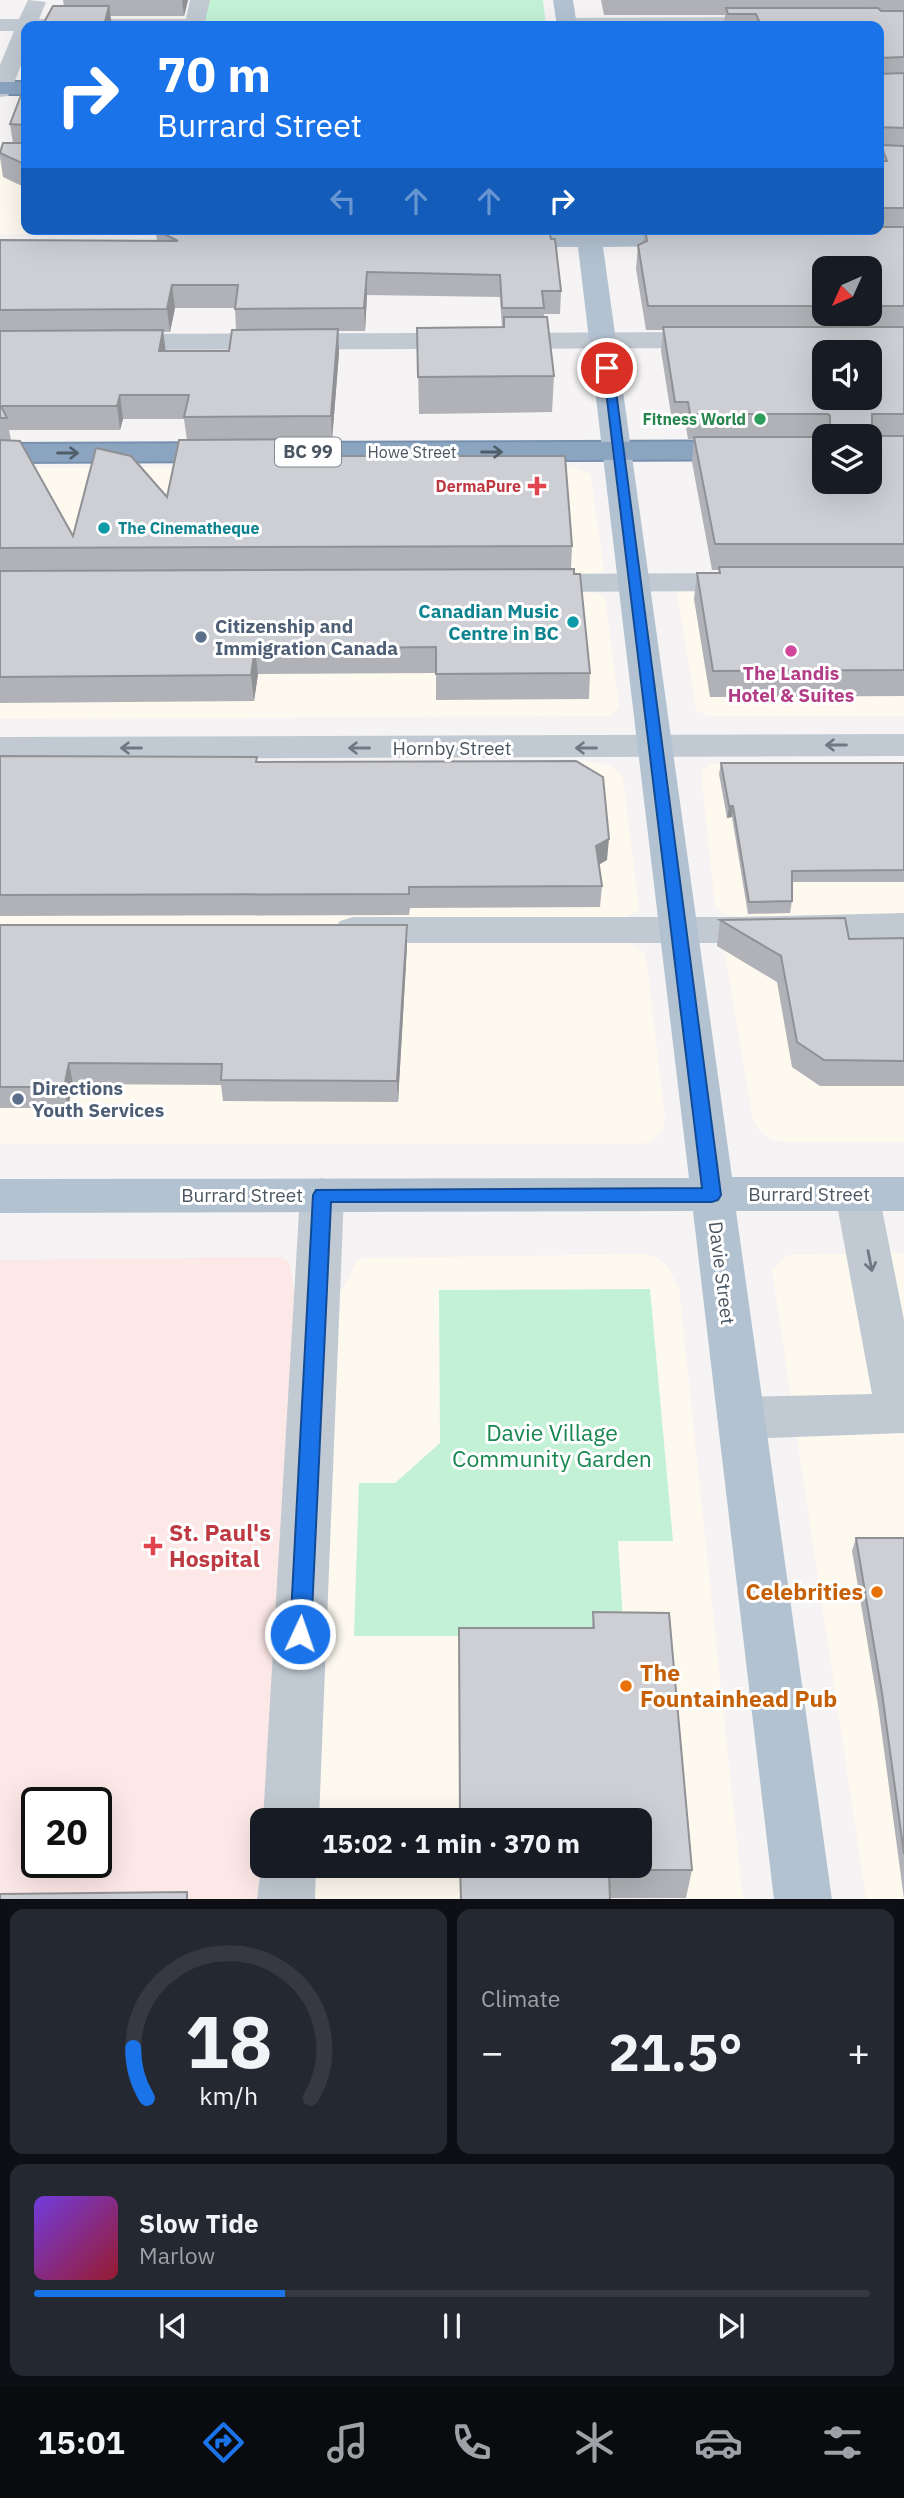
<!DOCTYPE html>
<html lang="en">
<head>
<meta charset="utf-8">
<style>
	:root { --surface:#171b24; --page:#242831; --text:#f1f3f6; --muted:#9ea1a6; --line:#363941; --accent:#1a73e8 }
	body { margin:0; font-family:"IBM Plex Sans",sans-serif; background:var(--page); color:var(--text); height:100vh; display:flex; flex-direction:column; font-size:26px; white-space:nowrap }
	* { box-sizing:border-box; margin:0 }
	p { font-size:23px; color:var(--muted) }
	.icon { flex:none; width:38px; height:38px; fill:none; stroke:currentColor; stroke-width:2; stroke-linecap:round; stroke-linejoin:round }
	.map { position:relative; height:1899px; overflow:hidden }
	.side { display:flex; flex-direction:column; gap:10px; padding:10px; background:#0d0f14; flex:1 }
	.side>* { flex:none }
	.top-card { position:absolute; left:21px; top:21px; width:863px; height:214px; border-radius:14px; box-shadow:0 7px 28px #0002; background:#1a73e8; color:#fff; overflow:hidden }
	.needle { width:46px; rotate:225deg }
	.controls { position:absolute; left:812px; top:256px; display:grid; gap:14px }
	.controls a { display:grid; place-items:center; width:70px; height:70px; border-radius:14px; background:var(--surface); box-shadow:0 7px 28px #0002; font-size:35px }
	.speed { position:absolute; left:21px; top:1787px; display:flex; gap:14px; font-size:35px; font-weight:700; text-align:center }
	.speed>* { display:grid; place-content:center; width:91px; height:91px; border-radius:50%; background:var(--surface); box-shadow:0 7px 28px #0002; line-height:1 }
	.speed .limit { border:4px solid #111; border-radius:10px; background:#fff; color:#111 }
	.pin { position:absolute; display:grid; place-items:center; width:60px; height:60px; color:#fff; margin:-30px; border:4px solid #fff; border-radius:50%; box-shadow:0 2px 7px #0007 }
	.me { position:absolute; width:77px; margin:-38px; rotate:3deg; stroke-linejoin:round; filter:drop-shadow(0 0 5px #0008) }
	.turn { display:flex; align-items:center; gap:24px; height:147px; padding:0 21px; font-size:32px }
	.turn .icon { width:91px; height:91px; stroke-width:2.5 }
	.turn b { display:block; font-size:49px; line-height:60px }
	.lanes { display:flex; align-items:center; height:66px; padding:0 21px; background:#0003; justify-content:center; gap:35px; direction:ltr }
	.lanes .off { opacity:.35 }
	.big { font-size:52px; font-weight:800; line-height:1.1 }
	.side .card { flex:1; display:flex; flex-direction:column; justify-content:center; gap:10px; min-width:0; padding:0 24px; border-radius:14px; background:var(--page) }
	.side .dial { align-items:center; gap:0 }
	.dial svg { height:182px; overflow:visible; fill:none; stroke:var(--line); stroke-width:7; stroke-linecap:round; text-anchor:middle }
	.dial text { fill:var(--text); stroke:none }
	.song { display:flex; align-items:center; gap:21px }
	.cover { width:84px; height:84px; border-radius:10px; background:linear-gradient(135deg,hsl(260 70% 55%),hsl(350 70% 35%)) }
	.played { height:7px; border-radius:4px; background:linear-gradient(90deg,var(--accent) 30%,var(--line) 30%) }
	.keys { display:flex; justify-content:space-around; direction:ltr }
	.heat { display:flex; justify-content:space-between; align-items:center; font-size:38px; direction:ltr }
	.side .tiles { flex:1; display:grid; gap:10px; grid-template-columns:1fr 1fr }
	.card:last-child { grid-column:span 2 }
	.trip { position:absolute; left:250px; top:1808px; width:402px; height:70px; border-radius:14px; background:var(--surface); box-shadow:0 7px 28px #0002; font-weight:800; line-height:70px; text-align:center }
	.tab-bar { display:flex; height:112px; justify-content:space-around; align-items:center; background:#090b0e; color:var(--muted) }
	.tab-bar .icon { width:49px; height:49px }
	.tab-bar .on { color:var(--accent) }
	.tab-bar b { font-size:32px; color:var(--text) }
	.map>svg:first-child { display:block }
	.commercial { fill:#fdf9ef }
	.medical { fill:#fce8e6; fill-rule:evenodd }
	.green { fill:#c3f1d5 }
	.lines { fill:none; stroke-linecap:round; stroke-linejoin:round }
	.highway-casing { stroke:#7690ad; stroke-width:4 }
	.minor { fill:#c1cad2; fill-rule:evenodd }
	.major { fill:#b3c2d1; fill-rule:evenodd }
	.highway { fill:#8ba5c1; fill-rule:evenodd }
	.wall { fill:#b0b2b7; fill-rule:evenodd }
	.shaded-wall { fill:#909195 }
	.building { fill:#cdcfd5; stroke:#909195; stroke-width:2; fill-rule:evenodd }
	.oneway { stroke:#505e6b }
	.oneway2 { stroke:#6e7983 }
	.route { fill:#1a73e8; stroke:#114b97; stroke-width:2 }
	.leisure-dot { fill:#2e9e5b; stroke:#fff; stroke-width:2.5 }
	.health-dot { fill:#e0444e; stroke:#fff; stroke-width:2.5 }
	.culture-dot { fill:#0f9aa8; stroke:#fff; stroke-width:2.5 }
	.service-dot { fill:#5c6f8a; stroke:#fff; stroke-width:2.5 }
	.hotel-dot { fill:#d1479c; stroke:#fff; stroke-width:2.5 }
	.food-dot { fill:#e8710a; stroke:#fff; stroke-width:2.5 }
	.labels { text-anchor:middle; stroke-width:6; stroke-linejoin:round; paint-order:stroke }
	.far-leisure-label { font-size:16px; font-weight:bold; fill:#27864d; stroke:#fff; text-anchor:end }
	.far-street-label { font-size:16px; fill:#4a5661; stroke:#fff }
	.far-health-label { font-size:16px; font-weight:bold; fill:#be3a42; stroke:#fff; text-anchor:end }
	.far-culture-label { font-size:16px; font-weight:bold; fill:#0d838f; stroke:#fff; text-anchor:start }
	.shield { fill:#fff; stroke:#808990; stroke-width:2 }
	.shield-label { font-size:18px; font-weight:bold; fill:#4a5661 }
	.culture-label { font-size:19px; font-weight:bold; fill:#0d838f; stroke:#fff; text-anchor:end }
	.service-label { font-size:19px; font-weight:bold; fill:#4e5e75; stroke:#fff; text-anchor:start }
	.hotel-label { font-size:19px; font-weight:bold; fill:#b23c85; stroke:#fff }
	.street-label { font-size:19px; fill:#4a5661; stroke:#fff }
	.near-park-label { font-size:23px; fill:#17864f; stroke:#fff }
	.near-health-label { font-size:23px; font-weight:bold; fill:#be3a42; stroke:#fff; text-anchor:start }
	.near-food-label { font-size:23px; font-weight:bold; fill:#c56008; stroke:#fff; text-anchor:end }
</style>
</head>
<body>
<div class="map">
<svg width="904" height="1900" viewBox="0 0 904 1900">
	<rect width="100%" height="100%" fill="#f5f3f3"/>
	<g class="commercial">
		<polygon points="26,158 26,229 550,229 525,232 0,234 0,161"/>
		<polygon points="573,467 589,473 591,478 604,569 602,572 586,576 587,591 605,597 619,706 612,716 0,719 0,468"/>
		<polygon points="904,581 904,716 715,716 705,715 696,710 675,582"/>
		<polygon points="904,761 904,1142 785,1142 772,1140 758,1129 753,1119 724,950 740,917 724,914 715,907 701,771 712,764 723,762"/>
		<polygon points="591,762 611,766 623,777 639,908 637,912 626,917 623,941 639,948 646,955 665,1118 664,1128 658,1137 649,1143 634,1144 0,1144 0,764"/>
		<polygon points="904,1253 904,1899 866,1899 772,1270 787,1255"/>
		<polygon points="644,1254 655,1257 666,1265 679,1287 743,1899 287,1900 288,1866 640,1866 640,1820 291,1820 318,1289 343,1289 357,1261 364,1258"/>
	</g>
	<path class="medical" d="M282,1257L289,1262L294,1288L318,1289L291,1820H262V1866H288L286,1899H0V1260ZM37,1802H96V1862H37Z"/>
	<g class="green">
		<polygon points="200,0 543,0 546,26 114,26 195,25"/>
		<polygon points="650,1289 673,1541 618,1541 624,1636 354,1636 359,1483 395,1483 440,1443 439,1290"/>
	</g>
	<g class="lines">
		<g class="highway-casing">
			<g id="highway">
				<rect x="0" y="82" width="26" height="12"/>
				<polygon points="824,441 824,459 0,462 0,444"/>
			</g>
		</g>
		<g class="minor">
			<polygon points="28,0 46,2 39,19 186,19 190,0 210,0 204,26 26,26 26,52 11,91 8,96 0,97 0,65 14,31 0,31 0,19 19,19"/>
			<polygon points="776,17 783,19 786,23 784,26 559,26 557,24 560,20 567,18"/>
			<polygon points="715,332 724,334 728,340 724,346 715,348 111,350 102,348 98,342 102,336 111,334"/>
			<polygon points="748,573 759,575 764,582 759,589 748,591 528,592 517,590 512,583 517,576 528,574"/>
			<polygon points="904,734 904,756 0,759 0,737"/>
			<polygon points="904,913 904,939 736,943 353,943 340,939 334,930 340,921 353,917 736,917"/>
			<polygon points="857,1177 872,1182 879,1194 904,1320 904,1433 741,1439 724,1433 717,1418 724,1403 741,1397 872,1394 835,1194 842,1182"/>
			<polygon points="322,1178 337,1183 344,1195 319,1820 263,1820 300,1195 307,1183"/>
			<polygon points="262,1859 262,1866 316,1866 315,1900 257,1900"/>
		</g>
		<g class="major">
			<polygon points="553,0 573,0 577,26 557,26"/>
			<polygon points="576,229 600,229 601,232 695,232 704,234 707,239 704,244 695,246 603,247 732,1177 904,1177 904,1211 736,1211 832,1900 774,1900 693,1211 0,1213 0,1179 689,1178 578,247 500,247 491,245 488,240 491,235 500,233 576,232"/>
		</g>
		<use href="#highway" class="highway"/>
	</g>
	<g class="wall">
		<polygon points="63,0 188,0 184,16 110,16 64,6"/>
		<path d="M601,0H904V696L710,697L694,599L697,573H718L719,570H712L692,462L694,439H688L686,427H673L661,351L663,330H646L636,269L638,245L643,243L644,230L638,229H878V160L880,149H878V26H724L725,15H604ZM824,268H870V313H824ZM824,436H870L824,481Z"/>
		<polygon points="26,82 26,188 3,177 0,157 0,150 13,143 10,124"/>
		<path d="M111,229H549L561,291L560,314H544L554,376L552,412L419,414L417,328L502,327L500,297L367,295L365,331H338L339,353L332,440H329L330,456L572,546L571,569L590,673L589,699L436,700V673L258,674L254,701L0,703V240L157,241L156,233H119ZM175,308H235L236,330L229,351H165L163,332H170ZM123,419H184L187,440L167,497L73,536L11,440L9,430H120Z"/>
		<polygon points="0,756 258,762 607,860 599,864 602,886 600,907 410,908 409,915 0,916"/>
		<polygon points="721,763 904,763 904,882 792,882 792,901 790,913 748,914 732,817 727,818 719,774"/>
		<polygon points="720,920 849,939 904,938 904,1086 820,1086 792,1067 777,982 717,946"/>
		<polygon points="0,925 407,925 407,946 398,1102 223,1101 221,1085 73,1084 68,1108 0,1108"/>
		<polygon points="856,1538 904,1538 904,1899 878,1705 852,1551"/>
		<polygon points="593,1612 692,1870 686,1898 610,1898 592,1628"/>
	</g>
	<g class="shaded-wall">
		<polygon points="182,0 188,0 184,16"/>
		<polygon points="109,6 112,26 104,26"/>
		<polygon points="367,272 367,295 365,331 364,308"/>
		<polygon points="172,285 175,308 170,332 167,309"/>
		<polygon points="338,329 339,353 332,440 331,416"/>
		<polygon points="163,330 166,353 159,351"/>
		<polygon points="120,395 123,419 120,430 117,406"/>
		<polygon points="255,649 258,674 254,701 251,675"/>
		<polygon points="729,806 733,806 732,817 727,818"/>
		<polygon points="609,839 607,860 595,867 596,846"/>
		<polygon points="407,925 407,946 398,1102 397,1081"/>
		<polygon points="69,1063 73,1084 68,1108 64,1087"/>
	</g>
	<g class="building">
		<polygon points="53,6 109,6 104,26 42,26"/>
		<polygon points="726,8 878,8 881,11 904,11 904,57 879,58 879,74 904,73 904,128 879,127 879,141 878,26 761,26 756,14 728,14"/>
		<polygon points="26,82 26,165 0,153 3,143 22,143 25,141 24,125 10,124"/>
		<polygon points="881,145 904,146 904,208 878,208 878,161 887,161"/>
		<polygon points="878,227 904,227 904,306 870,306 870,268 824,268 824,306 648,306 638,245 647,241 645,229 878,229"/>
		<polygon points="261,229 549,229 551,239 555,239 561,291 542,291 544,308 502,308 500,275 367,272 364,308 235,309 238,285 172,285 167,309 0,310 0,240 178,241 156,230"/>
		<polygon points="504,317 547,317 554,376 418,377 417,328 504,327"/>
		<path d="M663,327H904V414H872V436H904V544H715L694,437H824V481H870V436H829L830,434V416L828,414H690L688,402H675ZM824,352H870V397H824Z"/>
		<polygon points="338,329 331,416 184,417 189,395 120,395 117,406 1,406 7,418 0,418 0,331 163,330 159,351 229,351 232,330"/>
		<polygon points="329,439 328,456 565,456 572,546 0,548 0,440 20,441 73,536 96,448 131,456 167,497 179,440"/>
		<polygon points="719,567 904,567 904,670 713,671 697,573 720,573"/>
		<polygon points="574,569 574,574 580,574 590,673 436,674 436,647 255,649 251,675 0,677 0,571"/>
		<polygon points="0,756 257,757 256,762 576,761 603,777 609,839 596,846 602,886 409,887 409,894 0,895"/>
		<polygon points="721,763 904,763 904,870 792,871 792,901 749,902 733,806 729,806"/>
		<polygon points="845,918 849,939 904,938 904,1061 824,1060 797,1042 781,956 720,920"/>
		<polygon points="0,925 407,925 397,1081 221,1080 222,1064 69,1063 64,1087 0,1087"/>
		<polygon points="856,1538 904,1538 904,1854 882,1693"/>
		<polygon points="593,1612 669,1613 692,1870 609,1870 610,1900 461,1900 460,1866 640,1866 640,1820 460,1820 459,1628 594,1628"/>
		<polygon points="187,1892 187,1900 0,1900 0,1894"/>
	</g>
	<defs><path id="oneway-shaft" d="M-6 0H5M1.5-3L5.5 0L1.5 3" fill="none" stroke-width="1.6" stroke-linecap="round" stroke-linejoin="round" transform="scale(1.75)"/></defs>
	<g class="oneway">
		<use href="#oneway-shaft" transform="translate(492 452)"/>
		<use href="#oneway-shaft" transform="translate(68 453)"/>
	</g>
	<g class="oneway2">
		<use href="#oneway-shaft" transform="translate(836 745) rotate(-180)"/>
		<use href="#oneway-shaft" transform="translate(131 748) rotate(180)"/>
		<use href="#oneway-shaft" transform="translate(359 748) rotate(180)"/>
		<use href="#oneway-shaft" transform="translate(586 748) rotate(180)"/>
		<use href="#oneway-shaft" transform="translate(870 1261) rotate(79)"/>
	</g>
	<polygon class="route" points="603,366 613,368 721,1195 718,1200 712,1202 331,1202 311,1634 308,1641 300,1644 293,1641 290,1634 313,1195 316,1190 702,1188"/>
	<circle class="leisure-dot" cx="760" cy="419" r="7"/>
	<g class="health-dot">
		<path d="M533.5 475.5h7v7h7v7h-7v7h-7v-7h-7v-7h7z"/>
		<path d="M149.5 1535.5h7v7h7v7h-7v7h-7v-7h-7v-7h7z"/>
	</g>
	<g class="culture-dot">
		<circle cx="104" cy="528" r="7"/>
		<circle cx="573" cy="622" r="7"/>
	</g>
	<g class="service-dot">
		<circle cx="201" cy="637" r="7"/>
		<circle cx="18" cy="1099" r="7"/>
	</g>
	<circle class="hotel-dot" cx="791" cy="651" r="7"/>
	<g class="food-dot">
		<circle cx="877" cy="1592" r="7"/>
		<circle cx="626" cy="1686" r="7"/>
	</g>
	<g class="labels">
		<g class="far-leisure-label">
			<text x="746" y="425">Fitness World</text>
		</g>
		<g class="far-street-label">
			<text x="412" y="458">Howe Street</text>
		</g>
		<g class="far-health-label">
			<text x="521" y="492">DermaPure</text>
		</g>
		<g class="far-culture-label">
			<text x="118" y="534">The Cinematheque</text>
		</g>
		<rect class="shield" x="275" y="437.5" width="66" height="29" rx="5"/>
		<g class="shield-label">
			<text x="308" y="458">BC 99</text>
		</g>
		<g class="culture-label">
			<text x="559" y="618">Canadian Music<tspan x="559" dy="22">Centre in BC</tspan></text>
		</g>
		<g class="service-label">
			<text x="215" y="633">Citizenship and<tspan x="215" dy="22">Immigration Canada</tspan></text>
			<text x="32" y="1095">Directions<tspan x="32" dy="22">Youth Services</tspan></text>
		</g>
		<g class="hotel-label">
			<text x="791" y="680">The Landis<tspan x="791" dy="22">Hotel &amp; Suites</tspan></text>
		</g>
		<g class="street-label">
			<text x="452" y="755">Hornby Street</text>
			<text x="809" y="1201">Burrard Street</text>
			<text x="242" y="1202">Burrard Street</text>
			<text transform="translate(722 1273) rotate(83)" y="7">Davie Street</text>
		</g>
		<g class="near-park-label">
			<text x="552" y="1441">Davie Village<tspan x="552" dy="26">Community Garden</tspan></text>
		</g>
		<g class="near-health-label">
			<text x="169" y="1541">St. Paul's<tspan x="169" dy="26">Hospital</tspan></text>
		</g>
		<g class="near-food-label">
			<text x="863" y="1600">Celebrities</text>
			<text x="640" y="1681" text-anchor="start">The<tspan x="640" dy="26">Fountainhead Pub</tspan></text>
		</g>
	</g>
</svg>
<div class="controls">
<a><svg class="needle" viewBox="-14 -14 28 28"><path d="M0-13l5 13h-10z" fill="#e53935"/><path d="M0 13l5-13h-10z" fill="#9ea1a6"/></svg></a>
<a><svg class="icon" aria-label="sound" viewBox="0 0 24 24"><path d="M4 9h4l5-4v14l-5-4H4zM17 9q2 3 0 6"/></svg></a>
<a><svg class="icon" aria-label="layers" viewBox="0 0 24 24"><path d="M12 4l9 5-9 5-9-5zM3 14l9 5 9-5"/></svg></a>
</div>
<div class="speed"><div class="limit">20</div></div>
<div class="pin" style="left:607px;top:368px;background:#d93025"><svg class="icon" aria-label="arrive" viewBox="0 0 24 24"><path d="M6 21V4h12l-3 4 3 4H6"/></svg></div>
<svg class="me" style="left:300px;top:1634px" viewBox="-20 -20 40 40"><circle r="17" fill="#1a73e8" stroke="#fff" stroke-width="3"/><path d="M0-11L8 9 0 5-8 9z" fill="#fff"/></svg>
<div class="trip">15:02 · 1 min · 370 m</div>
<div class="top-card">
<div class="turn"><svg class="icon" aria-label="right" viewBox="0 0 24 24"><path d="M7 20v-9h11M14 6l5 5-5 5"/></svg><div><b>70 m</b>Burrard Street</div></div>
<div class="lanes"><svg class="icon off" aria-label="left" viewBox="0 0 24 24"><path d="M17 20v-9H6M10 6l-5 5 5 5"/></svg><svg class="icon off" aria-label="ahead" viewBox="0 0 24 24"><path d="M12 20V5M6 11l6-6 6 6"/></svg><svg class="icon off" aria-label="ahead" viewBox="0 0 24 24"><path d="M12 20V5M6 11l6-6 6 6"/></svg><svg class="icon" aria-label="right" viewBox="0 0 24 24"><path d="M7 20v-9h11M14 6l5 5-5 5"/></svg></div>
</div>
</div>
<section class="side">
<div class="tiles">
<div class="card dial"><svg viewBox="0 0 100 80">
<path d="M14 69A42 42 0 1 1 86 69"/>
<path d="M14 69A42 42 0 0 1 8 47" stroke="#1a73e8"/>
<text x="50" y="56" font-size="32" font-weight="700">18</text>
<text x="50" y="72" font-size="11">km/h</text>
</svg></div>
<div class="card"><p>Climate</p>
<div class="heat"><a>−</a><b class="big">21.5°</b><a>+</a></div>
</div>
<div class="card">
<div class="song"><i class="cover"></i><div><b>Slow Tide</b><p>Marlow</p></div></div>
<div class="played"></div>
<div class="keys"><svg class="icon" aria-label="previous" viewBox="0 0 24 24"><path d="M18 5L8 12l10 7zM5 5v14"/></svg><svg class="icon" aria-label="pause" viewBox="0 0 24 24"><path d="M8 5v14M16 5v14"/></svg><svg class="icon" aria-label="next" viewBox="0 0 24 24"><path d="M6 5l10 7-10 7zM19 5v14"/></svg></div>
</div>
</div>
</section>
<nav class="tab-bar">
<b>15:01</b>
<svg class="icon on" aria-label="directions" viewBox="0 0 24 24"><path d="M12 3l9 9-9 9-9-9zM9 14v-3h6M13 9l2 2-2 2"/></svg>
<svg class="icon" aria-label="music" viewBox="0 0 24 24"><path d="M9 18V5l10-2v13"/><circle cx="6" cy="18" r="3"/><circle cx="16" cy="16" r="3"/></svg>
<svg class="icon" aria-label="phone" viewBox="0 0 24 24"><path d="M5 4h4l2 5-3 2q2 4 5 5l2-3 5 2v4C11 20 4 13 5 4z"/></svg>
<svg class="icon" aria-label="climate" viewBox="0 0 24 24"><path d="M12 3v18M4 7l16 10M4 17L20 7"/></svg>
<svg class="icon" aria-label="car" viewBox="0 0 24 24"><path d="M5 17H2v-5l4-1 3-4h7l3 4 3 1v5h-3M9 17h6M6 11h13"/><circle cx="7" cy="17" r="2"/><circle cx="17" cy="17" r="2"/></svg>
<svg class="icon" aria-label="filters" viewBox="0 0 24 24"><path d="M4 7h16M4 17h16"/><circle cx="9" cy="7" r="2"/><circle cx="15" cy="17" r="2"/></svg>
</nav>
</body>
</html>
